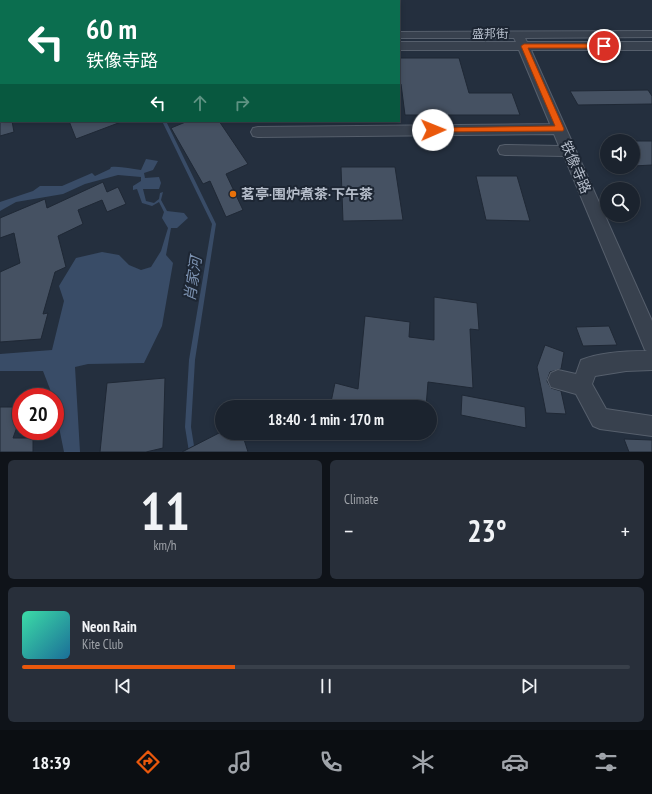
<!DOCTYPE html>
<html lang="en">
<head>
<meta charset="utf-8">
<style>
	:root { --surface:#1b232e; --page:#282f3a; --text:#f1f3f6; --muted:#a0a4aa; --line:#39404a; --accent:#ea580c }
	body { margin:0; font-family:"PT Sans Narrow","Noto Sans SC",sans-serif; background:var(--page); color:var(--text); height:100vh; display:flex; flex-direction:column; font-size:15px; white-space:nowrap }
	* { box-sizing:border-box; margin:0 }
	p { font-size:13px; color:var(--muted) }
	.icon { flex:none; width:22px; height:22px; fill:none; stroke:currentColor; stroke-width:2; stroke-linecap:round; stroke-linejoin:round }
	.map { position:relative; height:452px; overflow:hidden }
	.side { display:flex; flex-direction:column; gap:8px; padding:8px; background:#0f1319; flex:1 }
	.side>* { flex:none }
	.hud { position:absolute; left:0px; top:0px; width:400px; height:122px; box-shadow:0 2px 6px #0003,0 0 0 1px var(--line); background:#0b6e4f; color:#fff; overflow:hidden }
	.controls { position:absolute; left:600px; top:134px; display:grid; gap:8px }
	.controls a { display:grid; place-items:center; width:40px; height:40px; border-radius:50%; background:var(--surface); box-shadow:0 2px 6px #0003,0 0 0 1px var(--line); font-size:20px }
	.speed { position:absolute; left:12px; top:388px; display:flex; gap:8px; font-size:20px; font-weight:700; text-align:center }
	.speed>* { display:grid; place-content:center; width:52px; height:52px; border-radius:50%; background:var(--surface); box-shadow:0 2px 6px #0003,0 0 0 1px var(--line); line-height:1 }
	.speed .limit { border:6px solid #d22; background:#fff; color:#111 }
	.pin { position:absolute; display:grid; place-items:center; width:34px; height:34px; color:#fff; margin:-17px; border:2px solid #fff; border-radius:50%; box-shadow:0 1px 4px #0007 }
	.me { position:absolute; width:44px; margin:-22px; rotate:89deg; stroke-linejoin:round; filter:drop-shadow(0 0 3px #0008) }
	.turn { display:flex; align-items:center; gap:14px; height:84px; padding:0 20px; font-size:18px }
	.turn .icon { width:52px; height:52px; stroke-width:2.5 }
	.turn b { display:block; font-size:28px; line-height:34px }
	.lanes { display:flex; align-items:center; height:38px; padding:0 20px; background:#0003; justify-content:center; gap:20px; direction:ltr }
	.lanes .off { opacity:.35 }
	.big { font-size:30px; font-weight:600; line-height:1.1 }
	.side .card { flex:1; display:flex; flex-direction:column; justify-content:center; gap:6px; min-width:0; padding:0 14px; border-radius:6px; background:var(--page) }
	.side .dial { align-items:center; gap:0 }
	.dial b { font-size:52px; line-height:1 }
	.song { display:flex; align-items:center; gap:12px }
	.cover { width:48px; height:48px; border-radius:6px; background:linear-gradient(135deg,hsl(160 70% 55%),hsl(200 70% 35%)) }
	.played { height:4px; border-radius:2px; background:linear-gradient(90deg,var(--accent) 35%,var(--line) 35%) }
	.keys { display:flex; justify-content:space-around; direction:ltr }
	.heat { display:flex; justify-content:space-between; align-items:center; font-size:22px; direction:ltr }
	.side .tiles { flex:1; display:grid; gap:8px; grid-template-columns:1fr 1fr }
	.card:last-child { grid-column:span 2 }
	.trip { position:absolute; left:215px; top:400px; width:222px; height:40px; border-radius:20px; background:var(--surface); box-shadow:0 2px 6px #0003,0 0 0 1px var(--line); font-weight:600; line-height:40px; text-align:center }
	.tabs { display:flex; height:64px; justify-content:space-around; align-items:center; background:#0b0e12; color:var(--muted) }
	.tabs .icon { width:28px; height:28px }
	.tabs .on { color:var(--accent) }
	.tabs b { font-size:18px; color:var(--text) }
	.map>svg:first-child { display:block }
	.water { fill:#394c67 }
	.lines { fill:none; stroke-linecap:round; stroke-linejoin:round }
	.stream { fill:#394c67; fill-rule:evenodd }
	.building { fill:#455162; stroke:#1f2835 }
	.minor-casing { stroke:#565f6c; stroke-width:2 }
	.minor { fill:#38414e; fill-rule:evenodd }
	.route { fill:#ea580c; stroke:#983908 }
	.food-dot { fill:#e8710a; stroke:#1d2633; stroke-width:1.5 }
	.labels { text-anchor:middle; stroke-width:4; stroke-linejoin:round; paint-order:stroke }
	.far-street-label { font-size:12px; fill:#b4bcc9; stroke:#1d2633 }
	.street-label { font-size:14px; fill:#b4bcc9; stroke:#1d2633 }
	.poi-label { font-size:14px; font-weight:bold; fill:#b4bcc9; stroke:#1d2633; text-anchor:start }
	.water-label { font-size:15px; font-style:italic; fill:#7c92b1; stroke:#1d2633 }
</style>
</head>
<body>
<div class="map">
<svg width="652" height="452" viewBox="0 0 652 452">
	<rect width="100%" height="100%" fill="#242f3e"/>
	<path class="water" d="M146,159L158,161L153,170L144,173L145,178L159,177L161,183L159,189H143L146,201L154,203L159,199L160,193L163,192L161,200L167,211L184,213L188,218L177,228H171L166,255L173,263L162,326L144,363L88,364L75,367L80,452H64L55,407V397H53L43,371H0V354L52,350L64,301L59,286L76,258L102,252L119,255L129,265L141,270L151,267L161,251L168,228L162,218L164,212L159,202L152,206L142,203L137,189L133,190V186L141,181V177L118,175L85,184L63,194L16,202L0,211V202L33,191L40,186H62L92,173L95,176L110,169L111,167C122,166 130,169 141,170Z"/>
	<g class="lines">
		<g class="stream">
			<rect x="123" y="0" width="4" height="1"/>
			<polygon points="162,121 166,121 216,224 195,360 191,427 195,452 189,452 185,427 189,360 212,224"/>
		</g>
	</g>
	<g class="building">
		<polygon points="399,58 459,58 469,93 512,93 520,115 405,115 401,84 399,84"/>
		<polygon points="648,90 652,96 652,104 578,105 570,91"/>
		<polygon points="0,121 12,121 14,132 0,136"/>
		<polygon points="69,121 121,121 121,122 76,139"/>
		<polygon points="188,121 219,121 248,164 226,174 243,210 226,217 210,181 203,184 171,128"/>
		<polygon points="633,141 652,141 652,165 633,166"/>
		<polygon points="341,167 395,167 403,220 343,221"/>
		<polygon points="476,176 517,176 530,221 486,220"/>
		<polygon points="103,182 107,192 118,187 126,204 107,212 102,200 78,210 83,224 58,236 66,267 55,272 43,314 48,313 41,339 0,342 0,272 20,263 14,233 0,238 0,218 45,199 47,208"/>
		<polygon points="434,297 477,303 479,330 470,329 473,388 428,382 426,407 351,407 331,402 335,383 358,389 365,316 410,322 409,337 434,340"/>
		<polygon points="609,326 617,345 583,346 576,327"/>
		<polygon points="545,345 564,352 561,369 550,372 547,381 551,388 561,391 566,414 546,413 537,367"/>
		<polygon points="165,378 163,448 146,452 100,452 107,383"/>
		<polygon points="462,395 525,407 526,428 461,415"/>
		<polygon points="0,407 21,407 21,416 13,438 33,438 33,452 0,452"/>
		<polygon points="219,433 242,433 248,452 182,452"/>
		<polygon points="624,439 652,440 652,452 629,452"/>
	</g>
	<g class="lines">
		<g class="minor-casing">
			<g id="minor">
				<path d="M652,31V37L525,38L527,42H652V50H531L652,321V370L626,371L595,376L592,384L606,409L652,416V436L600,429L593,426L576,394L551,387L548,380L551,373L558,370L576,374L581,360C601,352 626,351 647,351L645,350L564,156L505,155L500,154L498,150L500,146L505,145L559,146L554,134L258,137L253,136L251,132L253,128L258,127L550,124L519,50H399V42H516L514,38H399V32Z"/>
				<rect x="0" y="33" width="1" height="6"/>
			</g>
		</g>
		<use href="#minor" class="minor"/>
	</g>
	<polygon class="route" points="524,44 604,44 607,46 604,48 528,48 564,129 563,131 431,132 430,130 433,128 555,126 521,46"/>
	<circle class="food-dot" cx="233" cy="194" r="4"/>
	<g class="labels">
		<g class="far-street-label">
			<text x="490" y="38">盛邦街</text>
		</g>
		<g class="street-label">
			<text transform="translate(576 167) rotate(67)" y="5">铁像寺路</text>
		</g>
		<g class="poi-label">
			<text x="241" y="199">茗亭·围炉煮茶·下午茶</text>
		</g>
		<g class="water-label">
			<text transform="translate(193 279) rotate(-81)" y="5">肖家河</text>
		</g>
	</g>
</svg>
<div class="controls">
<a><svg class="icon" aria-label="sound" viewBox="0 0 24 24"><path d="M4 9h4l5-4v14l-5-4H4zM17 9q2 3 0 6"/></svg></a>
<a><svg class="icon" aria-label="search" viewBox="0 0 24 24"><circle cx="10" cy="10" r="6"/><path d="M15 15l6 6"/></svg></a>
</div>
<div class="speed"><div class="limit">20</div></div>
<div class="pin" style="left:604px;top:46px;background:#d93025"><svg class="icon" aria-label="arrive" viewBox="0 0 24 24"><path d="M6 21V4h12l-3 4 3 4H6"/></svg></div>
<svg class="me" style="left:433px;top:130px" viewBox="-20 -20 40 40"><circle r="19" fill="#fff"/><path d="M0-13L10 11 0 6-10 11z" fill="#ea580c"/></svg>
<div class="trip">18:40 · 1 min · 170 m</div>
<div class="hud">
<div class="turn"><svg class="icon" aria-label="left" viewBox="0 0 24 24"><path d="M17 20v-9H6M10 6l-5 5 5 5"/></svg><div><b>60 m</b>铁像寺路</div></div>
<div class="lanes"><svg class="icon" aria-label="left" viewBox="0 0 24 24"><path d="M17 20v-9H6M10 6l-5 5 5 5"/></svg><svg class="icon off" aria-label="ahead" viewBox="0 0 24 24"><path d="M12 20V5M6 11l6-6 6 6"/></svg><svg class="icon off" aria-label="right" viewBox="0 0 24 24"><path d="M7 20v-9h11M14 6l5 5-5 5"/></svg></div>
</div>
</div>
<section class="side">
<div class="tiles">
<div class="card dial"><b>11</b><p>km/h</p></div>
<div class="card"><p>Climate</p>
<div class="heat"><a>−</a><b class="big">23°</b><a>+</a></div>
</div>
<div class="card">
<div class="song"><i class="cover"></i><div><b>Neon Rain</b><p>Kite Club</p></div></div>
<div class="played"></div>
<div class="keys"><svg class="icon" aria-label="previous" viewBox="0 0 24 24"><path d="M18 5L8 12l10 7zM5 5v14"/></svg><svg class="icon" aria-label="pause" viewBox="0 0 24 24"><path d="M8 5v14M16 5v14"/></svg><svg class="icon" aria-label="next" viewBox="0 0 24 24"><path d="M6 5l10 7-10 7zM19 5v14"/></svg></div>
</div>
</div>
</section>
<nav class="tabs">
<b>18:39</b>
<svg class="icon on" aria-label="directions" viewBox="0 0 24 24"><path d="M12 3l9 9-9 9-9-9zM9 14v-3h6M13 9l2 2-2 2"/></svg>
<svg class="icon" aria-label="music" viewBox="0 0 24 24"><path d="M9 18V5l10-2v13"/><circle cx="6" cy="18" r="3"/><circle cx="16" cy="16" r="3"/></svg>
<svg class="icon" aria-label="phone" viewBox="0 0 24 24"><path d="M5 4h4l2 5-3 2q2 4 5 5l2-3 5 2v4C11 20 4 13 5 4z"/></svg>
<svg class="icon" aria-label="climate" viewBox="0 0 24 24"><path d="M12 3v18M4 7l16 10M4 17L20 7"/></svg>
<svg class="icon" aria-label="car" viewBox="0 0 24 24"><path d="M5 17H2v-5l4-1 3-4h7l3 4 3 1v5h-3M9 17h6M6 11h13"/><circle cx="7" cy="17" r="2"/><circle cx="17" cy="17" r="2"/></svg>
<svg class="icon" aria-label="filters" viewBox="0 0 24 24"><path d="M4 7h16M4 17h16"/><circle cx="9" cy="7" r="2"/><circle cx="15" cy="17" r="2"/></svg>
</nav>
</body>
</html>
